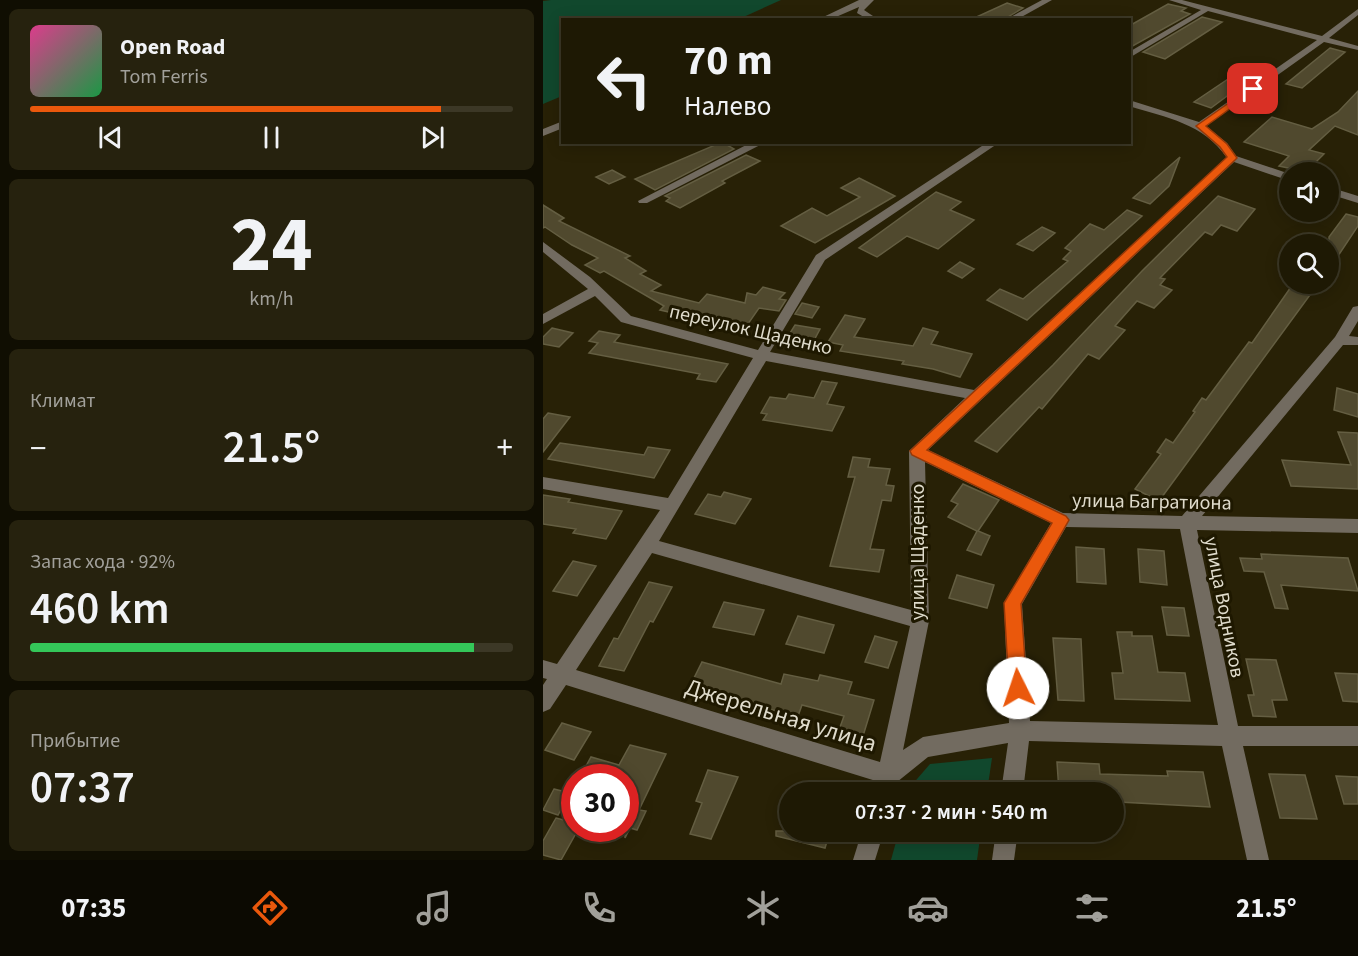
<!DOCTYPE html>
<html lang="ru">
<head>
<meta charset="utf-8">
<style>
	:root { --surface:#1e1904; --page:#26220e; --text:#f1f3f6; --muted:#a1a09a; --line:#3c3826; --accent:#ea580c }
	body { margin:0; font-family:"Source Sans 3",sans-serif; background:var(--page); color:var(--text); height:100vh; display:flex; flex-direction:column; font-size:22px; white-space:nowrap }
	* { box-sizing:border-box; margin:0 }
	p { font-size:20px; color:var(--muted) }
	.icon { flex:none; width:33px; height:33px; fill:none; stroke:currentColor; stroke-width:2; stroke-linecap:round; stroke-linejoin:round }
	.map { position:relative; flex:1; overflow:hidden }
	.details { display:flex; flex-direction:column; gap:9px; padding:9px; background:#100e02; width:543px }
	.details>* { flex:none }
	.guide { position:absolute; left:18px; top:18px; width:570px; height:126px; border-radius:0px; box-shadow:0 3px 15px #0003,0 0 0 2px var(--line); background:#1e1904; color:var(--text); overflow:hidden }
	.controls { position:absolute; left:736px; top:162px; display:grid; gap:12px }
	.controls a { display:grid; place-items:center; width:60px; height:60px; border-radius:50%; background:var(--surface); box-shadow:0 3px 15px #0003,0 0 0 2px var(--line); font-size:30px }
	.speed { position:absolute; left:18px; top:764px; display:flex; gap:12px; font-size:30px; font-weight:700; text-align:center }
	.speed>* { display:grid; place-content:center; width:78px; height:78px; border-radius:50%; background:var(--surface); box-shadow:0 3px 15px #0003,0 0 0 2px var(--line); line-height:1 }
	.speed .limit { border:9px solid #d22; background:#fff; color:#111 }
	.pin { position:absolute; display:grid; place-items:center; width:51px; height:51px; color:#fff; margin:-26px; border-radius:12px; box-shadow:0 3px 9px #0006 }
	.me { position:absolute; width:66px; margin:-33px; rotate:356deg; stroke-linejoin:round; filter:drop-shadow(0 0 4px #0008) }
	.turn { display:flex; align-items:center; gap:21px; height:126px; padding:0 24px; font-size:27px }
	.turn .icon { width:78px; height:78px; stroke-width:2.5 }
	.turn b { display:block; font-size:42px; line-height:51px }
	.big { font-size:45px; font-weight:600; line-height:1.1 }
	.details .widget { flex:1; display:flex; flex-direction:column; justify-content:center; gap:9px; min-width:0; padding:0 21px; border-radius:9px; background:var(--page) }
	.details .dial { align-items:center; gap:0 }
	.dial b { font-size:78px; line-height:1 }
	.song { display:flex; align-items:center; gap:18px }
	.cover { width:72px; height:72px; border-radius:9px; background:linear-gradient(135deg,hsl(330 70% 55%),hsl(140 70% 35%)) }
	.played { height:6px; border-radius:3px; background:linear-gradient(90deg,var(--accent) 85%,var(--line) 85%) }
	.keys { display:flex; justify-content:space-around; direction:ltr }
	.heat { display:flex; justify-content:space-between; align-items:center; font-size:33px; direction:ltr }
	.charge { height:9px; border-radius:4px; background:linear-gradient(90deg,#34c759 92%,var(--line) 0) }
	.trip { position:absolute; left:236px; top:782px; width:345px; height:60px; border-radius:30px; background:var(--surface); box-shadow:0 3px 15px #0003,0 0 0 2px var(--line); font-weight:600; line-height:60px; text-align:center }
	.tabs { display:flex; height:96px; justify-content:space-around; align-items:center; background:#0c0a02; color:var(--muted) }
	.tabs .icon { width:42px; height:42px }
	.tabs .active { color:var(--accent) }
	.tabs b { font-size:27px; color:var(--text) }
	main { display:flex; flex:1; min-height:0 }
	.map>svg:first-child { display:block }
	.green { fill:#11482d }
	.building { fill:#50492e; stroke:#645e42; stroke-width:1.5 }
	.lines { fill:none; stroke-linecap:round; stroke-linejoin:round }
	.minor { fill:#726b60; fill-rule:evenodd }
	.route { fill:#ea580c; stroke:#983908; stroke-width:1.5 }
	.labels { text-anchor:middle; stroke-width:6; stroke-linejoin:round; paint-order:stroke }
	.street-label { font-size:20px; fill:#dfdbcb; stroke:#1e1800 }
	.near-street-label { font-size:24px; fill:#dfdbcb; stroke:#1e1800 }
</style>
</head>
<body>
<main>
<section class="details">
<div class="widget">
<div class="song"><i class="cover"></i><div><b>Open Road</b><p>Tom Ferris</p></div></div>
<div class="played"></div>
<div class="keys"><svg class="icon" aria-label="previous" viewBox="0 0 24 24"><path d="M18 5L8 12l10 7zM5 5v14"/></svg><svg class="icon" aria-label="pause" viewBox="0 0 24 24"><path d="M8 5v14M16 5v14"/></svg><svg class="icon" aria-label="next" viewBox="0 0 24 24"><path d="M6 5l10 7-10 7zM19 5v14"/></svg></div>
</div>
<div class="widget dial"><b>24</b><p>km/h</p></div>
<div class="widget"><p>Климат</p>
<div class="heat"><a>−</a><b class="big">21.5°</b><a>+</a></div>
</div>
<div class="widget"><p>Запас хода · 92%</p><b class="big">460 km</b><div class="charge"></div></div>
<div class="widget"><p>Прибытие</p><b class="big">07:37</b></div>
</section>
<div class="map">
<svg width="815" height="860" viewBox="0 0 815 860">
	<rect width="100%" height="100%" fill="#282106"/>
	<g class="green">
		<polygon points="8,0 238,0 196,19 20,20 19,96 0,104 0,1"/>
		<polygon points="449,758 444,792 366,792 368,786 387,764"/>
		<polygon points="356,831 438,831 434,860 348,860"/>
	</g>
	<g class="building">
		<polygon points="464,3 480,8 460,20 427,20"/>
		<polygon points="625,4 643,8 638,11 647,14 586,48 586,26"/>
		<polygon points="659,17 679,22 622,59 600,52"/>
		<polygon points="787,48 802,52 759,88 743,84"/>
		<polygon points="700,69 715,73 668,108 651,102"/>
		<polygon points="815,91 815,135 792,126 766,150 781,154 763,172 736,166 746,156 701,142 729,117 769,129 795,112"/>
		<polygon points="179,142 191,149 112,190 92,179"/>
		<polygon points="203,155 217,161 179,181 182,183 137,208 123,201 127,198 122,196"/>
		<polygon points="637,157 626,186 607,204 590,198"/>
		<polygon points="69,170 82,177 66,184 53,177"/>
		<polygon points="316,178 352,196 272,243 238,226 269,208 284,216 317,197 298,188"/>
		<polygon points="393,192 418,202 407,210 431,220 395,249 364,236 334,257 316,248"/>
		<polygon points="675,196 712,209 694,231 678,225 669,235 662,232 617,278 622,279 617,285 629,290 611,308 594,301 572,326 582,330 556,359 545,354 499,409 496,407 454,452 432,441 510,365 599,271"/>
		<polygon points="0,205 21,218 16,221 87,256 82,258 103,271 97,274 118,285 108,291 156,303 164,294 202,303 204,293 213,295 220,287 242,293 236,299 243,300 236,311 216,308 198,334 182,331 186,326 117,310 121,306 61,271 57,273 42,265 55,258 29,245 2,227 0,228"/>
		<polygon points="584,210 599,216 484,320 444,300 457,289 480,299 525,261 520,259 528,251 522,248 547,224 561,230"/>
		<polygon points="803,214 815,217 815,226 795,256 786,253 786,237"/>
		<polygon points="499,227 512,233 490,251 474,244"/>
		<polygon points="417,262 431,269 419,278 405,271"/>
		<polygon points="750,284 775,284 616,501 592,489 618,454 614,452 623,439 630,443 652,412 650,411 659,398 663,400 706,342 709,343"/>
		<polygon points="259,303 276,307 269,318 252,314"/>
		<polygon points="302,315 322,319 311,337 370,346 380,328 395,332 388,344 429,354 417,377 390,369 359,364 361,361 297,351 300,345 285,342"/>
		<polygon points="252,325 277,329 268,346 242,341"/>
		<polygon points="9,328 30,333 16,347 0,344 0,337"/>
		<polygon points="56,331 77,335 71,342 185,364 173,382 154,379 157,374 46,353 55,343 46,341"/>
		<polygon points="279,381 294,383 284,404 301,407 289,431 220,420 224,414 218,413 227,397 243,399 246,394 271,398"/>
		<polygon points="794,388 815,394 815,417 791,410"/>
		<polygon points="5,413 27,417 0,452 0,419"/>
		<polygon points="795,432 815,433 815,489 748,486 739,460 808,465"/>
		<polygon points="17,443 101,455 105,447 127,450 111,478 5,459"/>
		<polygon points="310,457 327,459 325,467 347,469 343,485 351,486 348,501 339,500 327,549 341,550 336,572 287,566 312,477 305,477"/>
		<polygon points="420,484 456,500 435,531 447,536 438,555 424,550 434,531 405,517 415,504 408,501"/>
		<polygon points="181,492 208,499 192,524 152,514 165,494 178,497"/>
		<polygon points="0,495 27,499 25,502 79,511 63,539 30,533 33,529 0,524"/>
		<polygon points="533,547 561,549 563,584 534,582"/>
		<polygon points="595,549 621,551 624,585 597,582"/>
		<polygon points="718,554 805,558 815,591 738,585 745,609 732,608 721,572 701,571 697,558 719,559"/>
		<polygon points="30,561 53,566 34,596 10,591"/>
		<polygon points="414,575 451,585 444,608 406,598"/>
		<polygon points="106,582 129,587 110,622 107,621 81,671 56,666 71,638 75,639"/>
		<polygon points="181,602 221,610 211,635 170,627"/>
		<polygon points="619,607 641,608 646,636 624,635"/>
		<polygon points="255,616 291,625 281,653 243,644"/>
		<polygon points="574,632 589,632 589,636 609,636 615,672 642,673 647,701 572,699 569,673 580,673"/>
		<polygon points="332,636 354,642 345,668 322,662"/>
		<polygon points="510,638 538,639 541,701 515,700"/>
		<polygon points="703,659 733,660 744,700 729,700 733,717 710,716 705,695 711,695"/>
		<polygon points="159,662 238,684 241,674 275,681 277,675 309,682 305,694 331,700 320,736 296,730 301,716 259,705 255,716 145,690"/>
		<polygon points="792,673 815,674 815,702 800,701"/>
		<polygon points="19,723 48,732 31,760 2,750"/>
		<polygon points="87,745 123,754 96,810 103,811 94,830 87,828 82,838 82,777 37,777 48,757 76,765"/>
		<polygon points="514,762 556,764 557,774 625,776 624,771 660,772 667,807 576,802 575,792 516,792"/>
		<polygon points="165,770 195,777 168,839 147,834 159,803 153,801"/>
		<polygon points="726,774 762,775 774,819 737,818"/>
		<polygon points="793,776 815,777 815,804 801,804"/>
		<polygon points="11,789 27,793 15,815 0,810"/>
		<polygon points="13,818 32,823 32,835 18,860 0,855 0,841"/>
		<polygon points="233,831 287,831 282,848 233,836"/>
	</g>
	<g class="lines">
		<g class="minor">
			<polygon points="316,0 331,0 321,10 336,20 326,20 314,13 316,7 286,20 274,20"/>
			<polygon points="499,0 509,0 473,20 462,20"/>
			<path d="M626,0H639L779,36L815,9V15L786,38L815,46V50L781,42L663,126L684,143L693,156L747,174V181L691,162L385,450L520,513L639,516L792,337L810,307L815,306V321L806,336L815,337V345H800L659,516L815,519V533L654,530L695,726H815V746H700L726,860H704L679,746L486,741L480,792H458L465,743L385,757L354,782L352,792H330L333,781L23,685L7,709L0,712V685L4,679L0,678V660L14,664L117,510L0,489V477L125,498L210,358L78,322L52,296L0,324V314L45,289L0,252V242L47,277L88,316L215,350L273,255L445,142H457L282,260L227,352L431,390L684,158C660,123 624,118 586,106V100L656,122L774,40L665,11L586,58V52L658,10ZM223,361L422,398L366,451L368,610L116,541ZM382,462L508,523L461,603L466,723L380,737L360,750L386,621ZM523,527L637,529L675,725L487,721L479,604ZM109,553L367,626L337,762L33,670Z"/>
			<polygon points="20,121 20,128 0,136 0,129"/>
			<polygon points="209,142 223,142 104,203 96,203 95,201"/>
			<polygon points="786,187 815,196 815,203 786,194"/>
			<polygon points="319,831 341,831 332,860 310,860"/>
			<polygon points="453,831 475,831 471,860 449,860"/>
		</g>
	</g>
	<polygon class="route" points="710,86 714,89 713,90 663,126 684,144 694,158 692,160 384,450 523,516 526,520 478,604 484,688 481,694 475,697 468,694 466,688 461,603 509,523 369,455 367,451 684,157 677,147 653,126"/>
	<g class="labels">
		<g class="street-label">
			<text transform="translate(208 329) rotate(13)" y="7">переулок Щаденко</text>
			<text transform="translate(609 501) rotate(1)" y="7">улица Багратиона</text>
			<text transform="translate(374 552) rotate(-90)" y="7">улица Щаденко</text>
			<text transform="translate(682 607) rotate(79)" y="7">улица Водников</text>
		</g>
		<g class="near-street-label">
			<text transform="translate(238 715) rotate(17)" y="8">Джерельная улица</text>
		</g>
	</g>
</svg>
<div class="controls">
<a><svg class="icon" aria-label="sound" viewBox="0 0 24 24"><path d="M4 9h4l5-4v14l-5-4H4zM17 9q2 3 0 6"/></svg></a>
<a><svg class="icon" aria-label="search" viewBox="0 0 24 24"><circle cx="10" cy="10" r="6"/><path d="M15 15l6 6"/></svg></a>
</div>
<div class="speed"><div class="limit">30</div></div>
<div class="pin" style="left:710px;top:89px;background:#d93025"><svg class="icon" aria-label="arrive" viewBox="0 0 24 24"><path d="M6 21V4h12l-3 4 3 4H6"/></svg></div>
<svg class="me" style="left:475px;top:688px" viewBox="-20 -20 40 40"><circle r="19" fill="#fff"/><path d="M0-13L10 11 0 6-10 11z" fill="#ea580c"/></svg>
<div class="trip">07:37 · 2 мин · 540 m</div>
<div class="guide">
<div class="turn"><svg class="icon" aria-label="left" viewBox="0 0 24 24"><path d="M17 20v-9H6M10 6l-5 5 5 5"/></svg><div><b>70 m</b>Налево</div></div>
</div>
</div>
</main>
<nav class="tabs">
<b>07:35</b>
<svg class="icon active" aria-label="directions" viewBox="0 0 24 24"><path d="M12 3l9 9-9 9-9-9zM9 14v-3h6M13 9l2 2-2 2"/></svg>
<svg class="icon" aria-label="music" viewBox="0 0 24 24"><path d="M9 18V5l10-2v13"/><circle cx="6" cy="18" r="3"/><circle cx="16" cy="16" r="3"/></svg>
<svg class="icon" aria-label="phone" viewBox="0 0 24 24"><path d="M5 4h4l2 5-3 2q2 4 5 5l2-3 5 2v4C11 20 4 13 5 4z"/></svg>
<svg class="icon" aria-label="climate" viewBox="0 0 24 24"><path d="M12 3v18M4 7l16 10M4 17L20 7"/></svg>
<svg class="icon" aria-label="car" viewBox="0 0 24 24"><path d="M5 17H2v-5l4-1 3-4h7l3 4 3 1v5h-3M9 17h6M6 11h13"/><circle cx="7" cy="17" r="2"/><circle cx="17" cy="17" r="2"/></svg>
<svg class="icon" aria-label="filters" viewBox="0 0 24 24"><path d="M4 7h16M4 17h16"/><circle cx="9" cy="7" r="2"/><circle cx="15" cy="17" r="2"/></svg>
<b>21.5°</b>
</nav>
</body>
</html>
